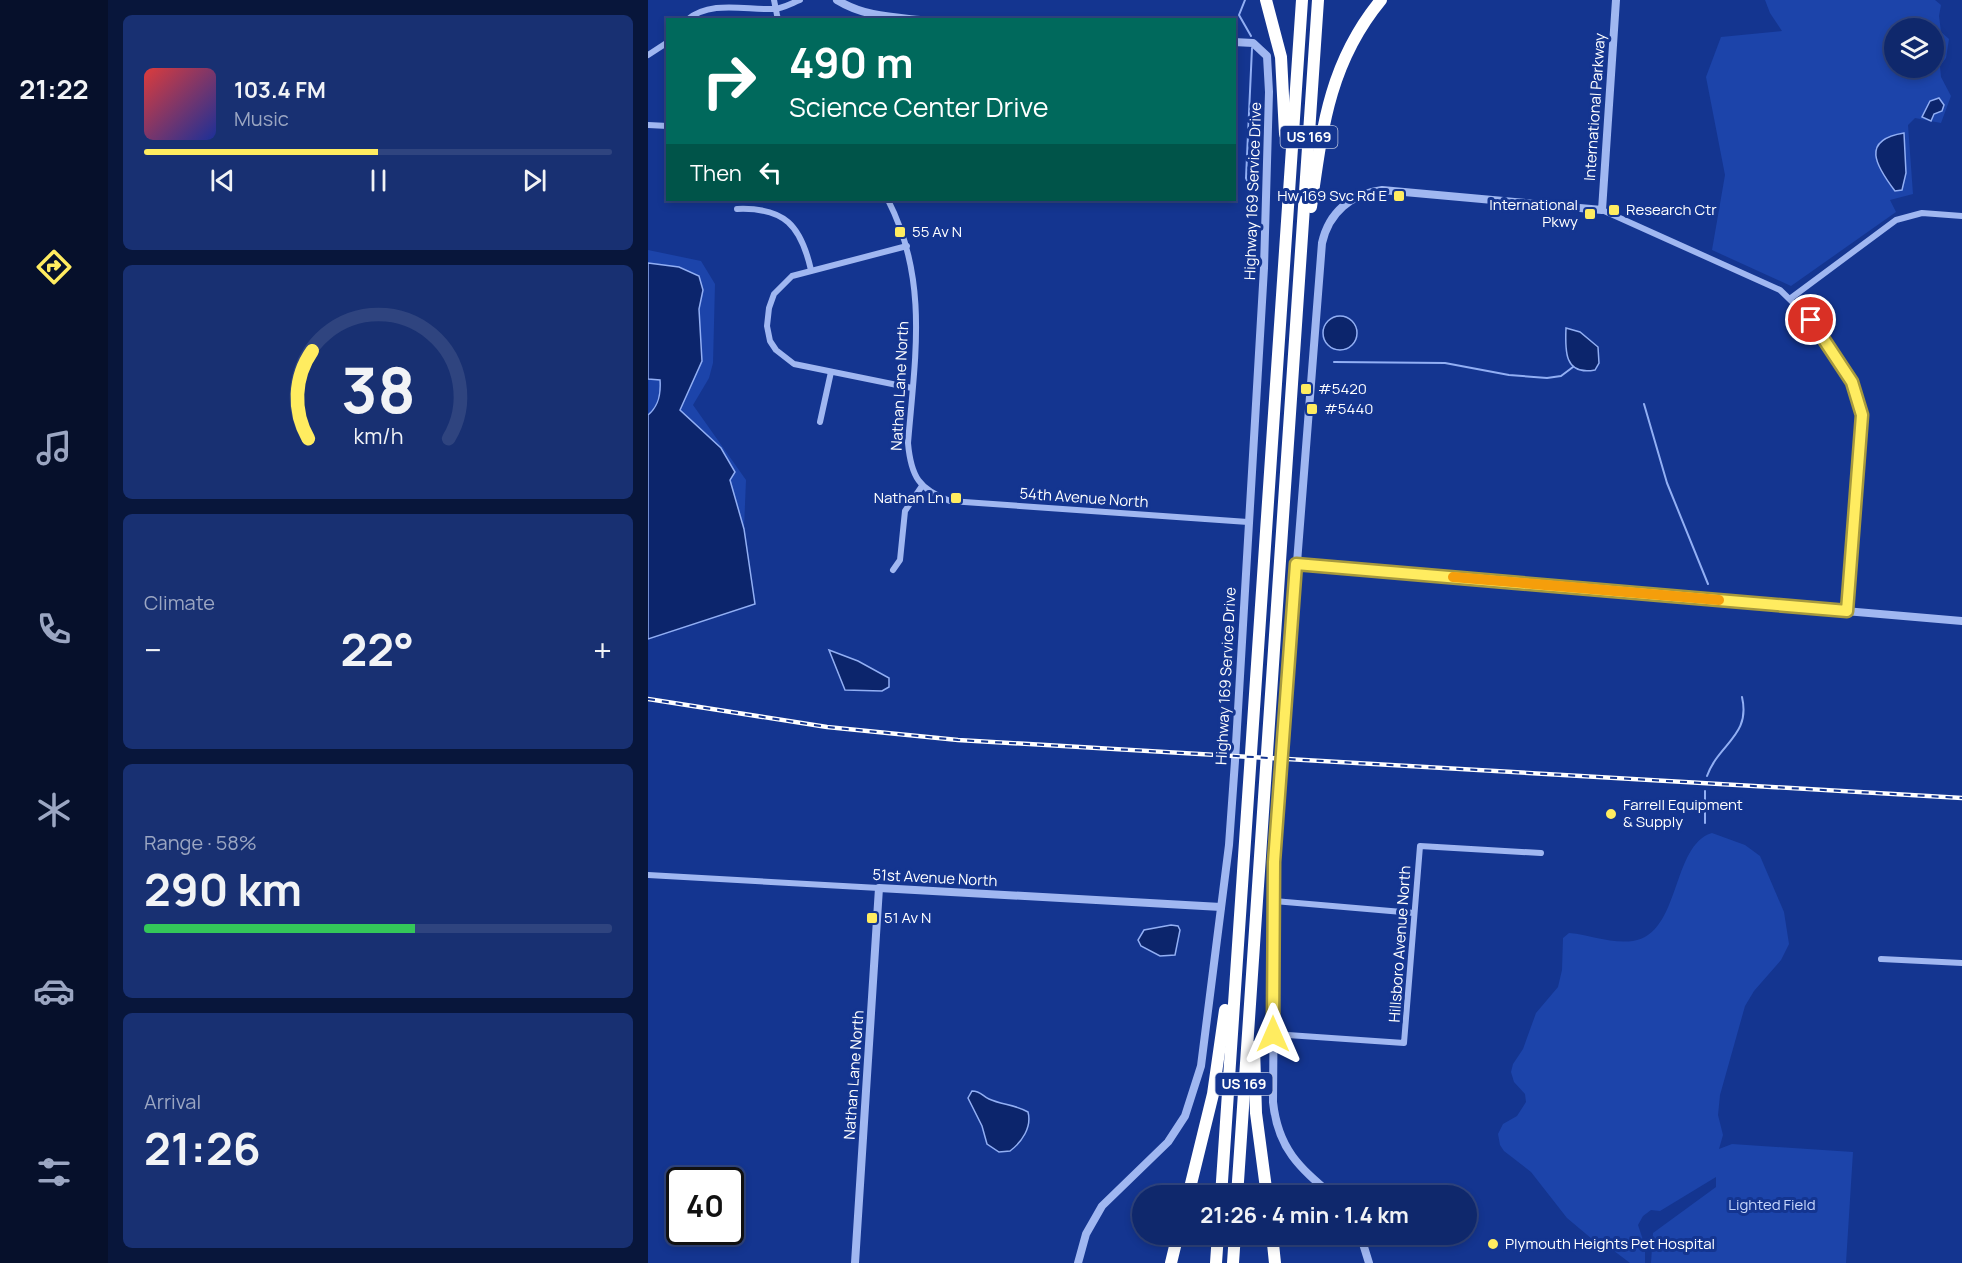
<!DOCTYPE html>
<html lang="en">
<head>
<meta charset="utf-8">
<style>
	:root { --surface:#0f286c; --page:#183072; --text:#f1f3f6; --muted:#9ba6c2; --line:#2f447f; --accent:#ffec60 }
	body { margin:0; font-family:Manrope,sans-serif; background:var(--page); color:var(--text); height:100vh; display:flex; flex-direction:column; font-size:22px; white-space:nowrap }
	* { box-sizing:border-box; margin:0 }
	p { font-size:20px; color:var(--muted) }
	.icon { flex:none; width:33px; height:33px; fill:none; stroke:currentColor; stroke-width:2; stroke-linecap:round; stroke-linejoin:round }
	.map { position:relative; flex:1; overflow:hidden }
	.panel { display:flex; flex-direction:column; gap:15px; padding:15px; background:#08163b; width:540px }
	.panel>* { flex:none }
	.guide { position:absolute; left:18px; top:18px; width:570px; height:183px; border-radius:0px; box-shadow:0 3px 9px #0003,0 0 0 2px var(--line); background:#00695c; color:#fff; overflow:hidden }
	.fabs { position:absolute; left:1236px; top:18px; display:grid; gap:12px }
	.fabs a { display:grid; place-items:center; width:60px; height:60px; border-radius:50%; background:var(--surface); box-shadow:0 3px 9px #0003,0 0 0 2px var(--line); font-size:30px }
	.speed { position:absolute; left:18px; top:1167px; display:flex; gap:12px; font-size:30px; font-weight:700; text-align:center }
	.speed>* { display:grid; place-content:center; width:78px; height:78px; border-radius:50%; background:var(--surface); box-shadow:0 3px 9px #0003,0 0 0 2px var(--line); line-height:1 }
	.speed .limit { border:3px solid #111; border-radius:9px; background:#fff; color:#111 }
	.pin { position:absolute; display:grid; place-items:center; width:51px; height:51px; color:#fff; margin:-26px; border:3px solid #fff; border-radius:50%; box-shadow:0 2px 6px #0007 }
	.me { position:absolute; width:66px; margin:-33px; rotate:0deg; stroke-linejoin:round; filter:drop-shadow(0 0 4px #0008) }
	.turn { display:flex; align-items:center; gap:21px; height:126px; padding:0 24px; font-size:27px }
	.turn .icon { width:78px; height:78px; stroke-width:2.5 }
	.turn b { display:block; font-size:42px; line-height:51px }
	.then { display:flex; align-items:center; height:57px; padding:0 24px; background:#0003; gap:12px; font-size:22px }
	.big { font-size:45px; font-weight:700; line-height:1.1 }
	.panel .tile { flex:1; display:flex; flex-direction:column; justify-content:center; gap:9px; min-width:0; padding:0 21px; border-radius:9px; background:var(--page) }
	.panel .dial { align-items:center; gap:0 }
	.dial svg { height:156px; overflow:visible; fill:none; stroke:var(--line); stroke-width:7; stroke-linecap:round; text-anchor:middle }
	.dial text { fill:var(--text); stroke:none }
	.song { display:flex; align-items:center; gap:18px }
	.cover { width:72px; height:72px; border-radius:9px; background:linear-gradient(135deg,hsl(0 70% 55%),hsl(230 70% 35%)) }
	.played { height:6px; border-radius:3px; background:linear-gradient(90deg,var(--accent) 50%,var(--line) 50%) }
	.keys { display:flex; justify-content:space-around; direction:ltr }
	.heat { display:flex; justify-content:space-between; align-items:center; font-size:33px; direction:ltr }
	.charge { height:9px; border-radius:4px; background:linear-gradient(90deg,#34c759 58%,var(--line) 0) }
	.trip { position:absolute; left:484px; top:1185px; width:345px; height:60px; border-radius:30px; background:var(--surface); box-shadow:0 3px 9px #0003,0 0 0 2px var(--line); font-weight:700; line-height:60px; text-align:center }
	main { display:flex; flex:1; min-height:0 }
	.tab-bar { display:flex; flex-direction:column; width:108px; justify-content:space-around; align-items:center; background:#06102b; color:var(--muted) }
	.tab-bar .icon { width:42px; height:42px }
	.tab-bar .on { color:var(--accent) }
	.tab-bar b { font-size:27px; color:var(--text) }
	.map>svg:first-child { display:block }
	.green { fill:#1c44aa; fill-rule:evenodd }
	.water { fill:#0c256c; stroke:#92aff4; stroke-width:1.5 }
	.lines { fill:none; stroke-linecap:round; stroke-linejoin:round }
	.stream { stroke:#92aff4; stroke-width:2 }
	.minor { stroke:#a0b7f1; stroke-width:6 }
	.tertiary { stroke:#a0b7f1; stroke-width:8 }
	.motorway { stroke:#fff; stroke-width:12 }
	.rail-casing { stroke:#fff; stroke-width:4.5 }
	.rail { stroke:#143590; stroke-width:2; stroke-dasharray:7; stroke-linecap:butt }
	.route-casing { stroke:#a6993e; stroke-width:15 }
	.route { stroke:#ffec60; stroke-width:10 }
	.slow { stroke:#f59e0b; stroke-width:10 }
	.poi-dot { fill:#ffec60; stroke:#143590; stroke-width:2 }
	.labels { text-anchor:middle; stroke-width:6; stroke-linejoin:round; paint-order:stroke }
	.shield { fill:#143590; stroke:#b8c2de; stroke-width:1.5 }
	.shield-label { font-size:14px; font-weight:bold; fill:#fff }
	.street-label { font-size:15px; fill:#fff; stroke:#143590 }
	.poi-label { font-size:15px; fill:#fff; stroke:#143590; text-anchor:start }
	.park-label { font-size:15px; fill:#c6d6fc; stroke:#143590 }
</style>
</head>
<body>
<main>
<nav class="tab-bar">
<b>21:22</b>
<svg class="icon on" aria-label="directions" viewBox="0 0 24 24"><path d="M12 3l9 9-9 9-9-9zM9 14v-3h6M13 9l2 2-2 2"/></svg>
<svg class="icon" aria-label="music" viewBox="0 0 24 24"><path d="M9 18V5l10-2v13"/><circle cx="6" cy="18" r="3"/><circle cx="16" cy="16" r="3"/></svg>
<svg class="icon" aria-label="phone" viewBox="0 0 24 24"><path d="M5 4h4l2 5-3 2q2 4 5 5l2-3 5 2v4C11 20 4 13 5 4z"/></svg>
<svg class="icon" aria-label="climate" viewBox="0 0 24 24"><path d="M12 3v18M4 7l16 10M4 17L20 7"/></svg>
<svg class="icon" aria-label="car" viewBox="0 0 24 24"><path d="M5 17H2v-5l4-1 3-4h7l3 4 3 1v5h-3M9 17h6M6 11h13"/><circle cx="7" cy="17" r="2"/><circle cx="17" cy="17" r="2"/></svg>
<svg class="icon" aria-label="filters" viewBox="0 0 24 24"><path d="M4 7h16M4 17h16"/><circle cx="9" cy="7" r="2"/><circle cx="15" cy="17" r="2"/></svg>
</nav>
<section class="panel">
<div class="tile">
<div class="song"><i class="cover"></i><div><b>103.4 FM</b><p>Music</p></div></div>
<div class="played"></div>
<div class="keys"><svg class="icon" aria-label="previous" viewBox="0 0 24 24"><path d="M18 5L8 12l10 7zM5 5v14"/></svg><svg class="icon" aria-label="pause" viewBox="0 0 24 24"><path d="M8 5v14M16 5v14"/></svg><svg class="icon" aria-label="next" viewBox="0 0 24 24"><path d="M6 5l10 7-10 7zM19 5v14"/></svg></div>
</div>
<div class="tile dial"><svg viewBox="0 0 100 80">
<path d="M14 69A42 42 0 1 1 86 69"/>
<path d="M14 69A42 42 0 0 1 16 24" stroke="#ffec60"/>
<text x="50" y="56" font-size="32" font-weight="700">38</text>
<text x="50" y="72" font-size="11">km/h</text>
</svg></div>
<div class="tile"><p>Climate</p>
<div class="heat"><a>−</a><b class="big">22°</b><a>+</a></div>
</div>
<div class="tile"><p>Range · 58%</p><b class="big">290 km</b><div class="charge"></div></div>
<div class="tile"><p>Arrival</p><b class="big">21:26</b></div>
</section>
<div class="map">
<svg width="1314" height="1263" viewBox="0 0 1314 1263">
	<rect width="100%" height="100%" fill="#143590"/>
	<g class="green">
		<path d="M1117,0H1287L1293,5L1291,16L1293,32L1301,39L1298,58L1292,66L1293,77L1303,96L1293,123L1267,118L1260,125L1265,194L1242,200L1248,212L1143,286L1064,250L1077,175L1058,77L1073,37L1134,31L1122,13ZM1246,28H1286V68H1246Z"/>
		<polygon points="0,250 53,261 67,284 65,363 61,378 45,405 98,480 96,529 0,559"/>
		<path d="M1064,833L1097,845L1112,856L1136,912L1141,944L1133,960L1106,991L1097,1006L1072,1095L1070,1115L1075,1135L1071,1149L1084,1144L1205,1152L1198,1263H1003L1005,1233L1068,1187V1177L1012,1211L1003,1210L995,1216L990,1225L997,1246V1263H982L953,1241L944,1239L919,1218L883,1172L856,1151L852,1145L850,1134L855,1124L869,1116L878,1102L877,1094L866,1082L863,1072L865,1064L875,1049L888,1013L910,987L914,970L915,938L921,933C943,935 963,944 985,941C1033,934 1023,845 1064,833Z"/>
	</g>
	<g class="water">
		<polygon points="1291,98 1296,105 1294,111 1286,114 1283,121 1274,117 1282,101"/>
		<path d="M1256,133L1258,173L1254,190L1247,191C1228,166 1212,140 1256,133Z"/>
		<path d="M0,263L31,267L51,276L55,290L51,309L54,361L32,410L73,448L87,472L82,480L96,529L107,604L0,639V415C11,406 13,394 12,380L0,379Z"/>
		<circle cx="692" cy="333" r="17"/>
		<path d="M918,328L932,332L950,347L951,363L947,370C916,376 917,350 918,328Z"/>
		<polygon points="181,650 210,661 241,678 241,687 234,691 197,690"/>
		<polygon points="523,925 530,926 532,930 527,955 512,956 493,946 490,940 496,930"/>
		<path d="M324,1091C333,1091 334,1096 341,1099C354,1105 366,1104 380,1112C384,1127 374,1142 362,1151L351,1152L339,1144L334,1126L320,1098Z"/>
	</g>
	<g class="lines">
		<g class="stream">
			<polyline points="597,0 591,15 603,36"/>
			<polyline points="604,48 598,178 604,192"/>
			<polyline points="686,362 797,363 861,375 899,378 913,376 925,367"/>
			<polyline points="996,404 1019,483 1060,584"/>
			<path d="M1059,776C1071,743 1103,736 1094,697"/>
			<polyline points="1057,823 1057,791"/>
		</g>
		<g class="minor">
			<polyline points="126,0 130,20"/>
			<path d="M39,20C62,0 97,10 125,9C134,9 144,3 152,0"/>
			<polyline points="0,55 20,42"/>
			<polyline points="0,125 20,126"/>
			<path d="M240,200C281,280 267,357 260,443C263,477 271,489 302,501L600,522"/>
			<path d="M89,209C137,207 153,226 163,270"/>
			<polyline points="954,210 1132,290 1163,320 1204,382 1214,415 1199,611"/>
			<polyline points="259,246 144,276 126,294 121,308 119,326 122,341 128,350 146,364 264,388"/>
			<polyline points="1143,298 1248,220 1274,213 1314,216"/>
			<polyline points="172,422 183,372"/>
			<polyline points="245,570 252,560 257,511 274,486"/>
			<polyline points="0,875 231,888"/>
			<polyline points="626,901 766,913"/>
			<polyline points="1233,959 1314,963"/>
			<polyline points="625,1034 756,1043 772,846 893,853"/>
		</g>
		<g class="tertiary">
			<path d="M189,0C215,16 242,17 272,20"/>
			<polyline points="648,564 1314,621"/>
			<path d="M685,1196C651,1167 630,1149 625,1102L627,844L674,243C681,212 703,194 734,190L954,210L968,0"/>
			<polyline points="712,1234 721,1263"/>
			<polyline points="207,1263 231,888 573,907"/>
			<polyline points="430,1263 438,1234 454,1206 520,1142 537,1116 553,1066 581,845 587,761 616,268 621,92 619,56 605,43 586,42"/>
		</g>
		<g class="motorway">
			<polyline points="618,0 633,57 637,134"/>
			<path d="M663,207C674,129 681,63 733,0"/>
			<polyline points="606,1047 608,1113 619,1196"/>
			<polyline points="540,1196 565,1094 577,1010"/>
			<polyline points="573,1196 654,0"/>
			<polyline points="589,1196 670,0"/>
			<polyline points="624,1234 627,1263"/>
			<polyline points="523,1263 530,1234"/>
			<polyline points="568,1263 570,1234"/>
			<polyline points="585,1263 587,1234"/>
		</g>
		<g class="rail-casing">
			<polyline id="rail" points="0,699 179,727 310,740 1314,798"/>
		</g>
		<use href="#rail" class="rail"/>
	</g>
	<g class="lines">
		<g class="route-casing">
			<polyline id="route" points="625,1034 626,862 648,564 1199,611 1214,415 1204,382 1163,320"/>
		</g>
		<use href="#route" class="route"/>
		<polyline class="slow" points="805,577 1071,600"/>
	</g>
	<g class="poi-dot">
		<rect x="745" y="190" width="12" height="12" rx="3"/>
		<rect x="960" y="204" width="12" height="12" rx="3"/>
		<rect x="936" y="208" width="12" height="12" rx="3"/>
		<rect x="246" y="226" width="12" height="12" rx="3"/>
		<rect x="652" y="383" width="12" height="12" rx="3"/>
		<rect x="658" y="403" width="12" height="12" rx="3"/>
		<rect x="302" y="492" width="12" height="12" rx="3"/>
		<circle cx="963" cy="814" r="6"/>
		<rect x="218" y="912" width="12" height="12" rx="3"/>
		<circle cx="845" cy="1244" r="6"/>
	</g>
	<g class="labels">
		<g class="shield">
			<rect x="632.5" y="126" width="57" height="22" rx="4.5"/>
			<rect x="567.5" y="1073" width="57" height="22" rx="4.5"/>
		</g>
		<g class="shield-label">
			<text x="661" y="142">US 169</text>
			<text x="596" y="1089">US 169</text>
		</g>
		<g class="street-label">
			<text transform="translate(947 107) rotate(-86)" y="5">International Parkway</text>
			<text transform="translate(605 191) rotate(-88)" y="5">Highway 169 Service Drive</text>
			<text transform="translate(252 386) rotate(-87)" y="5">Nathan Lane North</text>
			<text transform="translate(436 498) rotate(4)" y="5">54th Avenue North</text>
			<text transform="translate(578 676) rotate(-87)" y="5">Highway 169 Service Drive</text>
			<text transform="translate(287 878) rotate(3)" y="5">51st Avenue North</text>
			<text transform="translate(752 944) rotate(-86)" y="5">Hillsboro Avenue North</text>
			<text transform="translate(206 1075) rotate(-86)" y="5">Nathan Lane North</text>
		</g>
		<g class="poi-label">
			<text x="739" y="201" text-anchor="end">Hw 169 Svc Rd E</text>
			<text x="930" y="210" text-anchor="end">International<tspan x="930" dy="17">Pkwy</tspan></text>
			<text x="978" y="215">Research Ctr</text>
			<text x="264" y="237">55 Av N</text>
			<text x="670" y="394">#5420</text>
			<text x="676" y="414">#5440</text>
			<text x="296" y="503" text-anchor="end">Nathan Ln</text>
			<text x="975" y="810">Farrell Equipment<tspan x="975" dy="17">&amp; Supply</tspan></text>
			<text x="236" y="923">51 Av N</text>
			<text x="857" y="1249">Plymouth Heights Pet Hospital</text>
		</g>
		<g class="park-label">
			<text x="1124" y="1210">Lighted Field</text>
		</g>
	</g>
</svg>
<div class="fabs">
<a><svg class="icon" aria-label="layers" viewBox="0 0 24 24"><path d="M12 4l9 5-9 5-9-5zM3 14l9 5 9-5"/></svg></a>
</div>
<div class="speed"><div class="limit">40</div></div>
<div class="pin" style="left:1163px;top:320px;background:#d93025"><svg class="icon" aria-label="arrive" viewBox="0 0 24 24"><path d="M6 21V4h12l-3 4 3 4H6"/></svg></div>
<svg class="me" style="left:625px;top:1034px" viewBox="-20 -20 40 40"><path d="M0-17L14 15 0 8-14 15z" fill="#ffec60" stroke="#fff" stroke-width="4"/></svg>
<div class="trip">21:26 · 4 min · 1.4 km</div>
<div class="guide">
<div class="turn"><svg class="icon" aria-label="right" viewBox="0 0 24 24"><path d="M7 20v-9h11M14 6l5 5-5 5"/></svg><div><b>490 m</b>Science Center Drive</div></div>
<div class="then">Then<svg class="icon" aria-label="left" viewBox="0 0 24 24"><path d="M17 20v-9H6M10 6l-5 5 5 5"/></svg></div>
</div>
</div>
</main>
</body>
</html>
